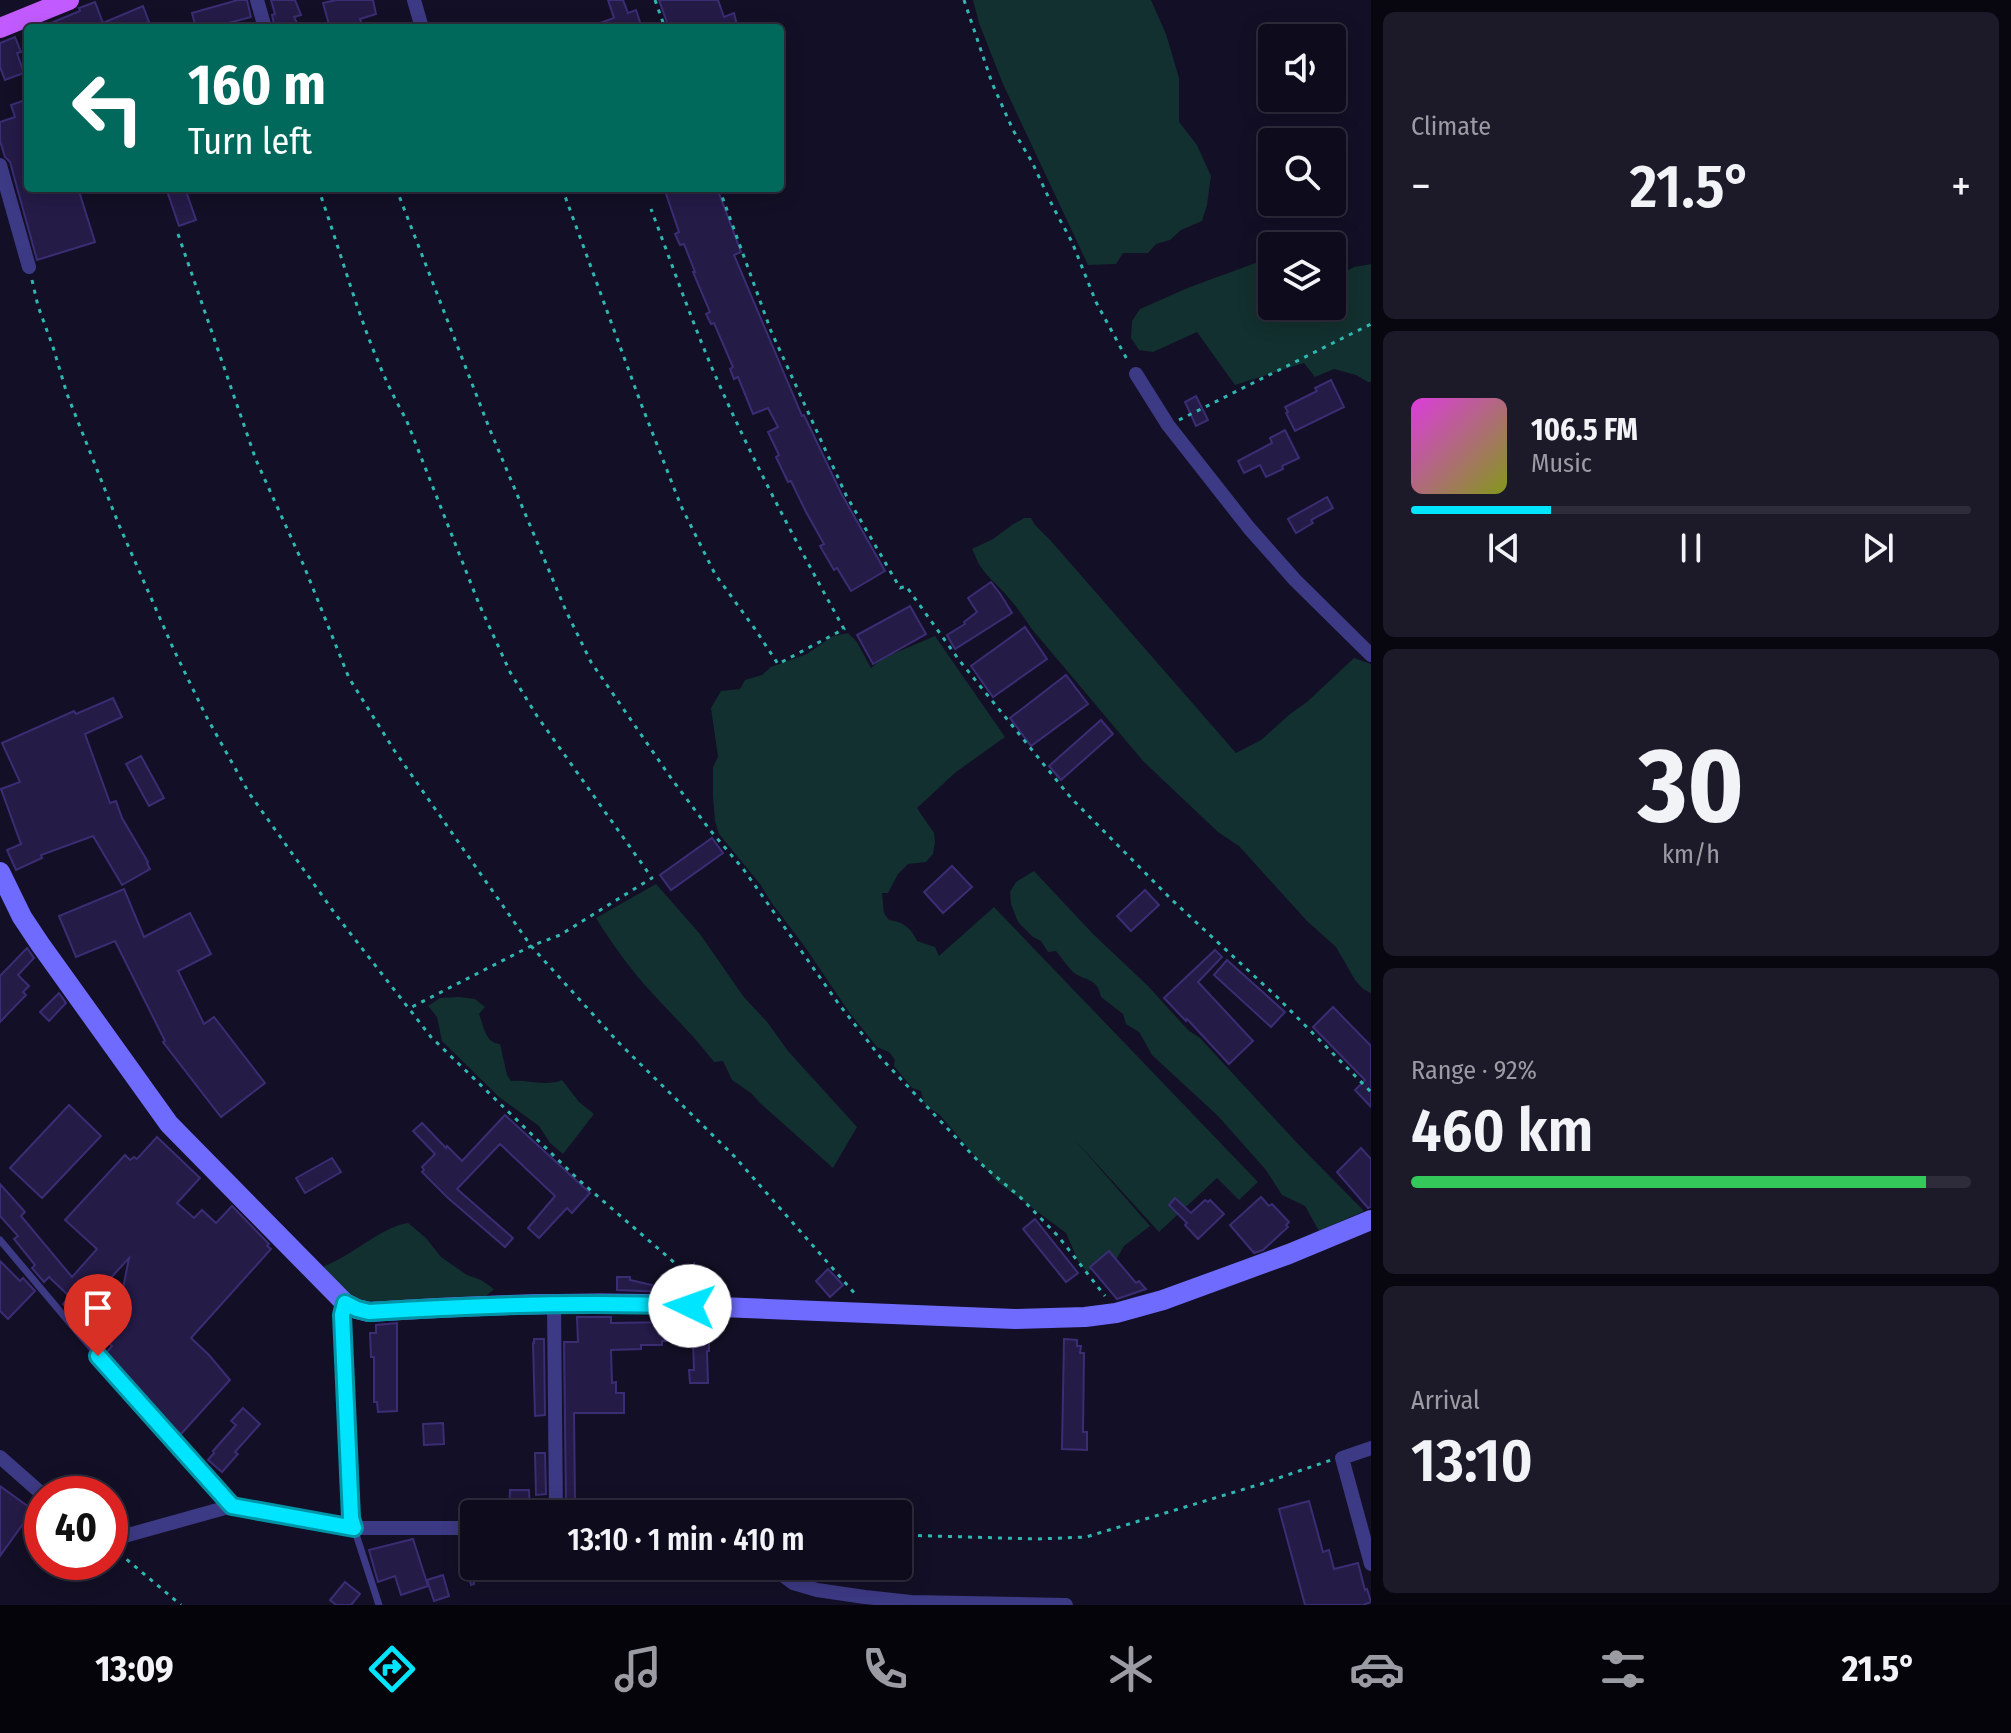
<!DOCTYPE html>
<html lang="en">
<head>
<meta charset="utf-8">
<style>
	:root { --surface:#0e0b1c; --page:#1c1929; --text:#f1f3f6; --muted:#9b9ba3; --line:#2e2b3b; --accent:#00e5ff }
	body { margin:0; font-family:"Fira Sans Condensed",sans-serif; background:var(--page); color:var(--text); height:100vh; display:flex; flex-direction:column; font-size:30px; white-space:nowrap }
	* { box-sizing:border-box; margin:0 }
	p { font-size:26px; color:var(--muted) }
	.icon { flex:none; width:44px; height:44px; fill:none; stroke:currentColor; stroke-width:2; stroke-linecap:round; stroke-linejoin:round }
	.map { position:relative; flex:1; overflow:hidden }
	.side { display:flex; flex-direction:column; gap:12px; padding:12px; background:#08060f; width:640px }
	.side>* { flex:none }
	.hud { position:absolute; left:24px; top:24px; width:760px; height:168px; border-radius:8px; box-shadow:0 4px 20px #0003,0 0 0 2px var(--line); background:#00695c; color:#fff; overflow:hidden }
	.controls { position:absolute; left:1258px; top:24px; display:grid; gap:16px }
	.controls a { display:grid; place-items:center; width:88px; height:88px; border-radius:8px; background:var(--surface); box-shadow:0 4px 20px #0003,0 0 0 2px var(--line); font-size:40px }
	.speed { position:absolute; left:24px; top:1476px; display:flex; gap:16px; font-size:40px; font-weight:700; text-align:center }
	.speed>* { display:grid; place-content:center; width:104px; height:104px; border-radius:50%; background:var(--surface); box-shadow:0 4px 20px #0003,0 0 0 2px var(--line); line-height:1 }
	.speed .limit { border:12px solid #d22; background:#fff; color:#111 }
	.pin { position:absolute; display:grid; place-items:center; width:68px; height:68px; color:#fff; margin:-82px -34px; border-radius:50% 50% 50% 0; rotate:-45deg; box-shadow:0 0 8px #0007 }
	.pin .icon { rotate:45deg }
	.me { position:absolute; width:88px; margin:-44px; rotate:273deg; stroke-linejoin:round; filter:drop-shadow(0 0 6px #0008) }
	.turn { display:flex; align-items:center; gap:28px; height:168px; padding:0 32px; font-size:36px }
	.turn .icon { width:104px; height:104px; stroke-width:2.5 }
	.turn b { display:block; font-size:56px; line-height:68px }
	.big { font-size:60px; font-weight:600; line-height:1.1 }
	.side .card { flex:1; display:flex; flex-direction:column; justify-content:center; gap:12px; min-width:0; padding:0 28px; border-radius:12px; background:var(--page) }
	.side .dial { align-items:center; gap:0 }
	.dial b { font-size:104px; line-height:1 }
	.song { display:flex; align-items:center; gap:24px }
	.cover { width:96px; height:96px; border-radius:12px; background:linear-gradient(135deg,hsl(300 70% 55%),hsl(70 70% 35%)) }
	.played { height:8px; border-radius:4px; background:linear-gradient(90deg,var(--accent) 25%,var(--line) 25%) }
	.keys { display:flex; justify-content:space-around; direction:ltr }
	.heat { display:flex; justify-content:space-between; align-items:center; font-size:44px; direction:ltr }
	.charge { height:12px; border-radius:6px; background:linear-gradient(90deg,#34c759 92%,var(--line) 0) }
	.trip { position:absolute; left:460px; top:1500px; width:452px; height:80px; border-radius:8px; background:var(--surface); box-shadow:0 4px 20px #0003,0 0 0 2px var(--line); font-weight:600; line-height:80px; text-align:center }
	.dock { display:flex; height:128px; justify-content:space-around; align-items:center; background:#06040b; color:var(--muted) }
	.dock .icon { width:56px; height:56px }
	.dock .on { color:var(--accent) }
	.dock b { font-size:36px; color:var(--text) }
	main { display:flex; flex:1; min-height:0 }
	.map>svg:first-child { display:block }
	.green { fill:#12302f }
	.building { fill:#241b47; stroke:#3b2d73; stroke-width:2; fill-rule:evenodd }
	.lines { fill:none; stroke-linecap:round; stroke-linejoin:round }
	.path { stroke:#2fb8b0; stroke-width:3; stroke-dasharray:4 6; stroke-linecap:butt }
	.lane { stroke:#3d3a85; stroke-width:7 }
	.street { stroke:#3d3a85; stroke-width:14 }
	.secondary { stroke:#6f6bff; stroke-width:20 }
	.primary { stroke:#c25bff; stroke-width:20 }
	.route-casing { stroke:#0095a6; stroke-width:20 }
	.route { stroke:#00e5ff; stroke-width:14 }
</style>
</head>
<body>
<main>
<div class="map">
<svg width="1371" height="1605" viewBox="0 0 1371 1605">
	<rect width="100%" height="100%" fill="#130f26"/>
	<g class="green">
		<polygon points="973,0 1151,0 1166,34 1179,78 1179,122 1197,145 1211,176 1207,205 1202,221 1181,230 1170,240 1156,244 1148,253 1123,253 1116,264 1088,265 1003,84 979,23"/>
		<polygon points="1272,257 1272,306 1332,306 1332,279 1354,267 1371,264 1371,382 1368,382 1356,375 1334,369 1315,377 1304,363 1235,385 1197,332 1153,352 1139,350 1131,338 1132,321 1140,309 1190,287"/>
		<path d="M1024,518H1031L1035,525L1051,541L1236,753L1261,740L1290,714L1307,702L1354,658L1371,664V993L1363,989L1355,980L1336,947L1307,921L1239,846L1218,832L1143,761L1031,628C1024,617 1016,606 1007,596C999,586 988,578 981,567C977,562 975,554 972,549L993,539L1012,525Z"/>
		<path d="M848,633L857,642L871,668L883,658L935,636L1005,737L956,772L917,808L934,833L935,842L933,854L926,862L908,864L898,874L888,893H882L884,913L889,920C904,922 911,928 917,941L935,947L939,956L994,907L1258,1182L1239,1200L1217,1178L1159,1232L1074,1139L1150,1226L1124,1246L1117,1258L1087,1272L1079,1263L1066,1233L996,1181L940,1115L926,1106L923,1100L921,1091L912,1088L894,1066L895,1060L889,1052L877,1047L849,1012L805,947L771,902L760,884L719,834L715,821L713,796V767L718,757L711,708L721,691L740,689L745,680L762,675L771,667L807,654L833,636Z"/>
		<path d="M1034,871L1093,934L1148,986L1188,1030L1200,1038L1298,1144L1364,1211L1319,1231L1305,1206L1282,1195L1266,1170L1218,1116L1152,1055L1139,1032L1126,1024L1123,1014L1101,997C1097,977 1086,982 1073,972C1067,966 1062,958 1056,951L1048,952L1041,941L1033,937L1018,922L1011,904L1010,892L1016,882Z"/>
		<path d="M656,884L700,934L743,996L768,1023L788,1051L857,1127L833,1168L760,1103L751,1093L732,1080L723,1061L714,1062C695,1037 673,1016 652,993C631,970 612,944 596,918Z"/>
		<path d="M459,997L475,999L485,1007L479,1014C484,1026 485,1043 500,1044L507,1075L511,1081C527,1079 547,1087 562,1080L579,1102L594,1114L563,1154L550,1143L539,1126L499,1097L442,1041L437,1017L428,1006L440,998Z"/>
		<path d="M408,1223L426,1238L441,1257L467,1275L481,1280L494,1289L486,1296L366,1307L327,1277L324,1266C352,1256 381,1227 408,1223Z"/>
	</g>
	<g class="building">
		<polygon points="238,0 247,0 251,17 221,25 222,28 196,28 192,13"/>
		<polygon points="271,0 295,0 301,15 294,17 297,23 281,28 275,28 272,15 275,14"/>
		<polygon points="336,0 373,0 376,14 360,19 363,28 330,28 323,3"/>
		<polygon points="608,0 623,0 628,13 636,10 642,28 589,28 589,27 614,18"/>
		<polygon points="659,0 718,0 724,17 734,13 737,25 728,28 669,28"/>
		<polygon points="95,2 103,23 143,6 149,22 144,24 146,28 39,28 80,11 79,8"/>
		<polygon points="15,37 21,52 17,53 24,73 5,80 0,67 0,43"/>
		<polygon points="28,99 28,188 78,188 95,242 37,260 10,162 5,157 0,141 0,122 15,117 11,105"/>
		<polygon points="166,188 185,188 196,220 179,226"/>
		<polygon points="664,188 717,188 741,252 734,255 802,416 804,415 841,493 885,571 851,591 837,568 834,570 820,546 824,544 806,512 791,481 788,482 776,457 779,455 768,432 778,427 768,408 753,414 738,377 734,379 730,369 733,367 714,323 711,324 706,314 710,312 693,272 695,272 684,244 680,245 675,234 679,232"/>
		<polygon points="1331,380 1344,407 1295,431 1286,413 1288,412 1285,407 1317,391 1315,388"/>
		<polygon points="1196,396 1208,420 1196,426 1185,402"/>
		<polygon points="1285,430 1299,458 1282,466 1283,469 1266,477 1260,465 1244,473 1238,461 1272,443 1270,438"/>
		<polygon points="1327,497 1333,508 1311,520 1313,523 1296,533 1288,519"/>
		<polygon points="991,582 1001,595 1012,613 955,649 947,635 965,624 964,622 977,612 968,598"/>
		<polygon points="910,606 926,634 873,664 857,635"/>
		<polygon points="1025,627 1047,659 993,697 971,666"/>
		<polygon points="1066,675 1088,704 1031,746 1010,718"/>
		<polygon points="113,698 122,717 85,734 110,803 116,801 122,818 148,862 147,863 150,869 122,885 93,836 41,855 42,858 16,870 7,850 21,844 1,789 20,782 2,743 74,711 76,714"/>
		<polygon points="1101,720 1113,734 1061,780 1049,766"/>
		<polygon points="141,756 164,798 149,806 126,764"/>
		<polygon points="712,838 723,853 671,890 660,875"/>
		<polygon points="952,866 972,887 943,913 924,892"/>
		<polygon points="124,889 144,937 190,913 211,954 178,971 204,1024 214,1017 265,1083 221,1117 163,1042 165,1041 115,941 76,957 59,916"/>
		<polygon points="1145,890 1159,905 1131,931 1117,916"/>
		<polygon points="27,948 34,958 18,975 29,986 23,992 26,995 0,1022 0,976"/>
		<polygon points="1215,950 1222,957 1198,982 1253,1041 1229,1064 1187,1019 1186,1021 1164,998"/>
		<polygon points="1227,960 1285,1012 1271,1027 1214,975"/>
		<polygon points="59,993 66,1003 49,1021 40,1012"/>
		<polygon points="1333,1007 1371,1046 1371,1107 1355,1090 1365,1080 1313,1027"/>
		<polygon points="69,1105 101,1136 42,1198 10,1168"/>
		<polygon points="505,1115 590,1193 572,1213 567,1208 539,1238 528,1228 555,1196 500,1144 457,1189 513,1238 505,1247 448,1198 422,1172 424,1170 422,1167 435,1154 413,1131 422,1123 446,1148 447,1146 462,1161"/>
		<path d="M157,1137L200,1178L177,1203L194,1218L202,1210L216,1223L232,1206L269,1244L267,1246L271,1249L191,1338L209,1355L230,1380L181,1434L161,1417L105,1354L112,1346L76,1314L74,1316L63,1304L70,1297L49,1277L44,1282L32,1268L35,1265L14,1239L18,1236L0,1216V1184L25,1212L21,1216L72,1277L97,1249L65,1220L125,1155L130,1160L134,1157L137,1159ZM129,1258L118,1314L108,1325L86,1305Z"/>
		<polygon points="1361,1148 1371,1159 1371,1207 1368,1208 1337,1172"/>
		<polygon points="332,1158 341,1172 305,1193 296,1178"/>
		<polygon points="1261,1197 1269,1206 1272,1204 1289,1222 1286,1225 1288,1227 1263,1250 1254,1253 1230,1225"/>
		<polygon points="1175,1198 1191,1213 1205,1200 1208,1202 1210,1200 1224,1214 1198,1239 1185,1225 1187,1223 1169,1205"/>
		<polygon points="1035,1219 1078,1273 1066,1282 1023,1229"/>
		<polygon points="1109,1251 1136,1283 1139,1281 1146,1289 1117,1299 1090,1267"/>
		<polygon points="0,1261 20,1281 23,1278 35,1291 8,1319 0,1311"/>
		<polygon points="694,1264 692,1289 696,1293 680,1292 666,1278 674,1271 681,1278"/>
		<polygon points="828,1269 843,1285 830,1297 816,1281"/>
		<polygon points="617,1277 630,1277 630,1280 665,1288 665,1292 617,1290"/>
		<polygon points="577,1317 611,1317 611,1323 671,1322 671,1318 688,1319 691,1323 705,1322 707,1338 709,1338 709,1351 707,1351 708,1383 690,1383 689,1370 694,1370 693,1340 662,1341 662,1345 641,1345 641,1349 611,1350 612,1383 616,1382 616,1393 624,1393 624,1413 574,1413 575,1502 566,1502 564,1342 578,1342"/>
		<polygon points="397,1323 397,1411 378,1412 377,1402 374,1402 374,1357 371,1357 370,1333 376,1333 376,1325"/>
		<polygon points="534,1339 544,1339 545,1415 535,1416 533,1343 534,1343"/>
		<polygon points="1064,1339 1077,1340 1077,1346 1081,1346 1080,1353 1084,1353 1083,1432 1087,1432 1087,1450 1062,1449"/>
		<polygon points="243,1408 260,1424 235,1452 238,1454 222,1472 208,1460 214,1453 213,1451 236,1425 231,1421"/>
		<polygon points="443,1423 444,1444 424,1445 423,1424"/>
		<polygon points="535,1453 545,1453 546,1494 536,1495"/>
		<polygon points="0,1486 33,1510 0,1556"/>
		<polygon points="510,1490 529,1490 530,1513 509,1514"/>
		<polygon points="1309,1501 1323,1552 1329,1550 1334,1569 1358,1563 1365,1590 1367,1589 1371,1602 1363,1605 1305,1605 1279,1509"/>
		<polygon points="413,1539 428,1586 401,1595 395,1576 378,1582 369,1550"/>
		<polygon points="474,1548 474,1584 471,1585 468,1574 465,1575 461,1561 464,1560 461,1551"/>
		<polygon points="443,1575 449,1596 434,1601 427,1580"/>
		<polygon points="345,1582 360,1594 351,1605 336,1605 330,1600"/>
	</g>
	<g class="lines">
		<g class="path">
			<polyline points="655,0 665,28"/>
			<polyline points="964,0 992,83 1013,130 1032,162 1053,207 1072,242 1096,302 1129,363"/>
			<path d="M318,188C345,263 366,350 406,419L479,604L510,672L537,716L652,878L560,935L531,946L410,1008"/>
			<polyline points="396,188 490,430 566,611 591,662 671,778 710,830 744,870 838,1003 881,1058 980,1163 1020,1197 1058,1236 1105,1296"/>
			<path d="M562,188L640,401L681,506L715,574L755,629L778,664L844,629C797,544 751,458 712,368C690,316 671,262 651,209"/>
			<polyline points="719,188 771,331 846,495 900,588 906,586 959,660 1071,798 1172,900 1277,997 1371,1092"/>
			<polyline points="178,234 256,460 304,566 349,678 394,750 531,946 618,1042 735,1157 857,1296"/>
			<polyline points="32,280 38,306 53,347 67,394 119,525 173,648 206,716 249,793 336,915 431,1037 580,1181 676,1264 696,1288"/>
			<polyline points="1179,420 1371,324"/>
			<polyline points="898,1535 1037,1539 1086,1537 1261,1484 1331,1460"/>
			<polyline points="119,1553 181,1605"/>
		</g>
		<g class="lane">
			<polyline points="0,1240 80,1335 232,1506"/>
			<polyline points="354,1528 379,1605"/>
		</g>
		<g class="street">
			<polyline points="257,0 265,28"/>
			<polyline points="414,0 422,28"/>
			<polyline points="0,165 29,267"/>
			<polyline points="1136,374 1168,425 1249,528 1295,580 1371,655"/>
			<polyline points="345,1303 342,1315 351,1518 354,1528"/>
			<polyline points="554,1304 556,1514"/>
			<polyline points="1371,1448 1342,1458 1371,1564"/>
			<polyline points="0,1457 42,1494"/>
			<polyline points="110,1540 232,1506 354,1528 474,1528"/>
			<polyline points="777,1566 781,1574 793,1583 817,1590 865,1597 911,1602 1066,1605"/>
		</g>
		<path class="secondary" d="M0,872L22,917L40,944L169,1124L345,1303L357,1309L369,1312C461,1306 553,1302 646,1304L1015,1319L1085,1317L1116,1313L1163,1300L1289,1254L1371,1220"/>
		<polyline class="primary" points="0,28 69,0"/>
	</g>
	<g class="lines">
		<g class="route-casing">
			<path id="route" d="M98,1356L232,1506L354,1528L351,1518L342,1315L345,1303L357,1309L369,1312C476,1305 582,1301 690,1306"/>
		</g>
		<use href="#route" class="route"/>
	</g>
</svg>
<div class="controls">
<a><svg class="icon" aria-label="sound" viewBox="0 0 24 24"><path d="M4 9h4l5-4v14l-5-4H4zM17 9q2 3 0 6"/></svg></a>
<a><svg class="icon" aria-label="search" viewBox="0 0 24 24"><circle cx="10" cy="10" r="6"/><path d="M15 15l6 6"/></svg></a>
<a><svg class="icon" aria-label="layers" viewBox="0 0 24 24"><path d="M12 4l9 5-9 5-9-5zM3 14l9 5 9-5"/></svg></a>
</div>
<div class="speed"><div class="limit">40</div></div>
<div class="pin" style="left:98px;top:1356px;background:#d93025"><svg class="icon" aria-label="arrive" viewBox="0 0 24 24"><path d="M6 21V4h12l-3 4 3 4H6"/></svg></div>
<svg class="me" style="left:690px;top:1306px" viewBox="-20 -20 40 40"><circle r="19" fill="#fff"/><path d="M0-13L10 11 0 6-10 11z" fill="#00e5ff"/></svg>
<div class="trip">13:10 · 1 min · 410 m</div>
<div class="hud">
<div class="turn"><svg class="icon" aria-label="left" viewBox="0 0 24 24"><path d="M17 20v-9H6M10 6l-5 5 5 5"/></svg><div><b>160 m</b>Turn left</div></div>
</div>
</div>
<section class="side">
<div class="card"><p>Climate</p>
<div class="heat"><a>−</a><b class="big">21.5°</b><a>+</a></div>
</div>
<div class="card">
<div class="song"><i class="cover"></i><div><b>106.5 FM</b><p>Music</p></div></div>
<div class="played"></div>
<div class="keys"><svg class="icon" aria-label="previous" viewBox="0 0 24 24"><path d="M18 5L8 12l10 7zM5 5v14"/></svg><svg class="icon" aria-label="pause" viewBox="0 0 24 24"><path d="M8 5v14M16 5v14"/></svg><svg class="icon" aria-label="next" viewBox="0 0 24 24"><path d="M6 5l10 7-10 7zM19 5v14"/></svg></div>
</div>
<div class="card dial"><b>30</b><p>km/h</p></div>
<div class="card"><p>Range · 92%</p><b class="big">460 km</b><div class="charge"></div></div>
<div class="card"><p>Arrival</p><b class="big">13:10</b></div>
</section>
</main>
<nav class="dock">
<b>13:09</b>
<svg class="icon on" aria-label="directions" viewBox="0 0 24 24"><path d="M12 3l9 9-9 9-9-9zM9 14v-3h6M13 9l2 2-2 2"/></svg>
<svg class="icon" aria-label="music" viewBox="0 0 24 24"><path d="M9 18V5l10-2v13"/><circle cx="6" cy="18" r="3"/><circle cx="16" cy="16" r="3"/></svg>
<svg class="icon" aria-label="phone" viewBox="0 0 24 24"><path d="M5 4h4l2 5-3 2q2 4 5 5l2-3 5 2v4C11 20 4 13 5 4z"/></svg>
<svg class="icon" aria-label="climate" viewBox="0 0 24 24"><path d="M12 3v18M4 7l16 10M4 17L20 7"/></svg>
<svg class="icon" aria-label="car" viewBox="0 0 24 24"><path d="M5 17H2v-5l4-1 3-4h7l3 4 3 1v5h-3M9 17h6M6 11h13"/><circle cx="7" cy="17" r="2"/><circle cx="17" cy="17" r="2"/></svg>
<svg class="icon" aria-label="filters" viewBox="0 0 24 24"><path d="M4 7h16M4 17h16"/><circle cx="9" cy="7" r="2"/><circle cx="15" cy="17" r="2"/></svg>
<b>21.5°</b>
</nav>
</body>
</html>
